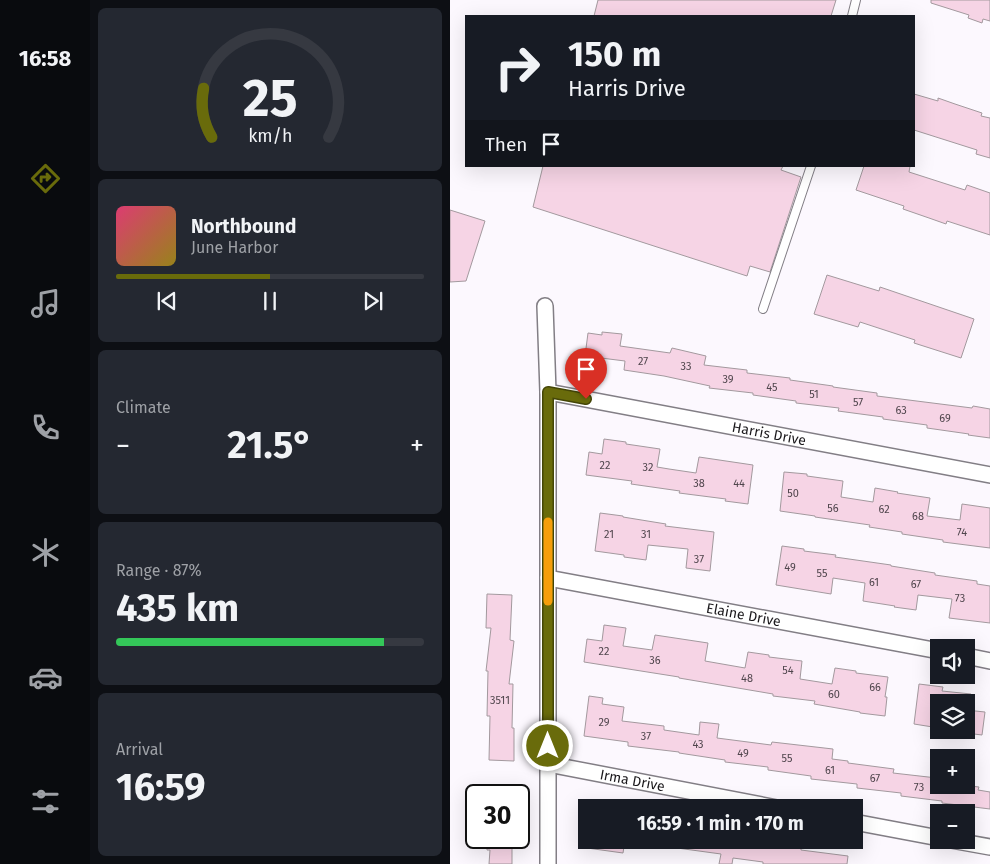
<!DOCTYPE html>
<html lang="en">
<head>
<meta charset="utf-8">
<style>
	:root { --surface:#171b24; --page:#242831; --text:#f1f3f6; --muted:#9ea1a6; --line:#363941; --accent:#696b0b }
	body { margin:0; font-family:"Fira Sans",sans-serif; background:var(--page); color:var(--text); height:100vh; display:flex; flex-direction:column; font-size:19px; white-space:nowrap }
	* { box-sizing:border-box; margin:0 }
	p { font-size:16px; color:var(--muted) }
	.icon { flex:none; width:28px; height:28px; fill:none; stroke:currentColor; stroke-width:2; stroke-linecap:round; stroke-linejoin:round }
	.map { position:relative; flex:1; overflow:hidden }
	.details { display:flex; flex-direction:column; gap:8px; padding:8px; background:#0d0f14; width:360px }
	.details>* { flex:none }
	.banner { position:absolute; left:15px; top:15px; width:450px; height:152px; border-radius:0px; box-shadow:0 5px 20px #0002; background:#171b24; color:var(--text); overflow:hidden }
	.tools { position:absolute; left:480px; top:639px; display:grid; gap:10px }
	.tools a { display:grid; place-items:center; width:45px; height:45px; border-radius:0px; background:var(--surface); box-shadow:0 5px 20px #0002; font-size:25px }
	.speed { position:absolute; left:15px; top:784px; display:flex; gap:10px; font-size:25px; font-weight:700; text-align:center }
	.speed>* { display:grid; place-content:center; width:65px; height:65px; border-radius:50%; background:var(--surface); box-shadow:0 5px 20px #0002; line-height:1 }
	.speed .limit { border:2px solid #111; border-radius:8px; background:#fff; color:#111 }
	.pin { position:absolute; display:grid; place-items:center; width:42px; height:42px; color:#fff; margin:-51px -21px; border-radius:50% 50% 50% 0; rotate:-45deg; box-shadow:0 0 5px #0007 }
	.pin .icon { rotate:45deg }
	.me { position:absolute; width:55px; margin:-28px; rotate:0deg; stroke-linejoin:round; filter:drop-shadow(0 0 4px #0008) }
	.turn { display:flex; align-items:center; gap:18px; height:105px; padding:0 20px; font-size:22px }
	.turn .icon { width:65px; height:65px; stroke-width:2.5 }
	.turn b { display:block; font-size:35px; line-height:42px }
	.then { display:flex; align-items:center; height:48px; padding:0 20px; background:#0003; gap:10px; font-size:19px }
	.big { font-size:38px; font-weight:700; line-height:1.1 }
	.details .widget { flex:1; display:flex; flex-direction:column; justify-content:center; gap:8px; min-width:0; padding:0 18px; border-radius:8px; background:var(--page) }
	.details .dial { align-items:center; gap:0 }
	.dial svg { height:130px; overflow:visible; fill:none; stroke:var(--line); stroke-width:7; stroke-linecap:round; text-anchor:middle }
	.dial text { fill:var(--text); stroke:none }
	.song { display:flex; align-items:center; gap:15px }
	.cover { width:60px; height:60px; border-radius:8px; background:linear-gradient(135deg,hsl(340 70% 55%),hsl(50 70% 35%)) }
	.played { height:5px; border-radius:2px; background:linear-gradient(90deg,var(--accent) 50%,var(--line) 50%) }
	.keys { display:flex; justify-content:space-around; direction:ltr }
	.heat { display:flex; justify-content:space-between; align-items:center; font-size:28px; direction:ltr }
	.charge { height:8px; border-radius:4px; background:linear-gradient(90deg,#34c759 87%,var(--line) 0) }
	.trip { position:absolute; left:128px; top:799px; width:285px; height:50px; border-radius:0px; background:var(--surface); box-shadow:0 5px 20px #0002; font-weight:700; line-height:50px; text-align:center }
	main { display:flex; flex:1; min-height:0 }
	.tabs { display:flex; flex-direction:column; width:90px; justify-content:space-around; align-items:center; background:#090b0e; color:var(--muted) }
	.tabs .icon { width:35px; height:35px }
	.tabs .selected { color:var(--accent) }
	.tabs b { font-size:22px; color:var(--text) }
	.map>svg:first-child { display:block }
	.building { fill:#f6d4e5; stroke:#a3999e }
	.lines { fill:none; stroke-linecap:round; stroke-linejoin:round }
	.service-casing { stroke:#827e85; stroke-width:10 }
	.minor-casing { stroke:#827e85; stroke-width:18 }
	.service { stroke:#fff; stroke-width:8 }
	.minor { stroke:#fff; stroke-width:15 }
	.route-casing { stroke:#444607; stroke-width:12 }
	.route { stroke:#696b0b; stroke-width:9 }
	.slow { stroke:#f59e0b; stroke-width:9 }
	.labels { text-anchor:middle; stroke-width:5; stroke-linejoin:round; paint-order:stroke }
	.number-label { font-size:11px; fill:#50464d }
	.street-label { font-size:14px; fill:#19171a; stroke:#fff }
</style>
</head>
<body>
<main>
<nav class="tabs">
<b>16:58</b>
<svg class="icon selected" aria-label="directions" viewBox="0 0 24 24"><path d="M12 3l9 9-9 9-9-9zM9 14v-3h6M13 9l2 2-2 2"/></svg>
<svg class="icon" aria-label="music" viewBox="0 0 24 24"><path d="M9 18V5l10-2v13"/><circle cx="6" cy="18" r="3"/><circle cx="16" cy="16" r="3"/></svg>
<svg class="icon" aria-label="phone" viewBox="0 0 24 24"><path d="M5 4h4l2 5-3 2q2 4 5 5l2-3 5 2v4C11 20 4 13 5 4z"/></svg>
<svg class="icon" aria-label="climate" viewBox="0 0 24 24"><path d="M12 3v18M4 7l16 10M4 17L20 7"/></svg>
<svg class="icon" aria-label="car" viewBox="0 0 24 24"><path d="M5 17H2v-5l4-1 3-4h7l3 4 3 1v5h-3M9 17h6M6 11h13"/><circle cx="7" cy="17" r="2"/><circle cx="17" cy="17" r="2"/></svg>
<svg class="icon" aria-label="filters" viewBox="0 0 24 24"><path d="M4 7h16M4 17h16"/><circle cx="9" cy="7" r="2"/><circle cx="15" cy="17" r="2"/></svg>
</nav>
<section class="details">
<div class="widget dial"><svg viewBox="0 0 100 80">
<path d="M14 69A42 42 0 1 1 86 69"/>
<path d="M14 69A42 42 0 0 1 9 39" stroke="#696b0b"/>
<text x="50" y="56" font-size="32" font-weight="700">25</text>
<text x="50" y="72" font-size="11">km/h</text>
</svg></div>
<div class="widget">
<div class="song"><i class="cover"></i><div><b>Northbound</b><p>June Harbor</p></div></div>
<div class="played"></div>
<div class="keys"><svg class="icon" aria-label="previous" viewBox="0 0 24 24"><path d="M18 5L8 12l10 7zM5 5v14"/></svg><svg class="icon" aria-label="pause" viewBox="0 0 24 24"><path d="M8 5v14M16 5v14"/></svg><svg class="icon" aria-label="next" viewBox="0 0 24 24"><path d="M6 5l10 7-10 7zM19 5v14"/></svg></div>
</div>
<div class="widget"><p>Climate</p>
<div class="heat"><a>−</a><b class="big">21.5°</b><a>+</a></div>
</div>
<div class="widget"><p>Range · 87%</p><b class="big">435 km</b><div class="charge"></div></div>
<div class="widget"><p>Arrival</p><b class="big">16:59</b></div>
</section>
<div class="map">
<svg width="540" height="864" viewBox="0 0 540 864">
	<rect width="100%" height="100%" fill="#fcf8fe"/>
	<g class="building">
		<polygon points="148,0 386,0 381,16 144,16"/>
		<polygon points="481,0 540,0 540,21 533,19 532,23 518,18 519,15 481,3"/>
		<polygon points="464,94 488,101 488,98 505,104 532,113 531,116 540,118 540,158 526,154 527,150 464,130"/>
		<polygon points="93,166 333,166 331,170 351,177 320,272 300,266 297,276 83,207"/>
		<polygon points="414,166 460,166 459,172 515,190 517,185 540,193 540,235 497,221 496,224 479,218 453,209 454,206 406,190"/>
		<polygon points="0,210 35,221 16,281 0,282"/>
		<polygon points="377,275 429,291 430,287 524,319 511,358 464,343 465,340 410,322 408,327 364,314"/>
		<polygon points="152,332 172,334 170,346 220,353 222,348 256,356 254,365 297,370 297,373 340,378 340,380 383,386 383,387 427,393 427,396 522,408 523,406 540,409 540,438 518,435 519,434 477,428 477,425 433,419 433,417 388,411 389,408 346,403 346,401 303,395 303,393 259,388 260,386 214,376 174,370 175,361 135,356 138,333 152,335"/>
		<polygon points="154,439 176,442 176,444 210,449 207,467 219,469 246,473 249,457 303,465 298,504 275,501 276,499 229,493 230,491 181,484 182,481 136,475 139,452 152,454"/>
		<polygon points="334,472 357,474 357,476 393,481 391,497 423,502 425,488 448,492 447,493 480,498 477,516 510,520 512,504 540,508 540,548 493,542 493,540 452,534 452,532 419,527 420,525 365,517 365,516 330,511"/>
		<polygon points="150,513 173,516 173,517 216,524 215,526 264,532 260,571 236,568 238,549 198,545 196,560 174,557 174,555 145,551"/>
		<polygon points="332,546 354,549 354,551 386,555 385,557 441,565 441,566 485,573 485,575 527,581 527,584 540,586 540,623 499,618 502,599 468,595 466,610 444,607 445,606 413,601 415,583 383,578 381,594 326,585"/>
		<polygon points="37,594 62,595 60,640 64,641 59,684 63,684 62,728 64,728 64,761 39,760 40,716 37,716 38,671 36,671 41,628 36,628"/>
		<polygon points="154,625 176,628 173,646 202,650 205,635 258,643 255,661 295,668 298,652 319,655 319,657 352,661 350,679 382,684 385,668 406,671 406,673 438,677 435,697 437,697 435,716 410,713 410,712 364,704 365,701 323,696 323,694 229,678 229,677 134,662 137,639 152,641"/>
		<polygon points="469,684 493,687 492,691 521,694 521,702 489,702 489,728 464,724"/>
		<polygon points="139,696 153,698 152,704 174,707 172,721 214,726 214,730 249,735 250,722 269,724 267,738 321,745 322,742 383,749 382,759 398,761 398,763 444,769 443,773 487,778 487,785 512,785 529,787 528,790 540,792 540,809 492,803 492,801 451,796 451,793 407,788 407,784 361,779 361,776 318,770 318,767 275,762 275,760 229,753 229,752 178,746 178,742 134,736"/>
		<polygon points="516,710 535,712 532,735 516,733"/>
		<polygon points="37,838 62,838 62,864 39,864 40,850 37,850"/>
		<polygon points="137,840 175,840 173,853 137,848"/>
		<polygon points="227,840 309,840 309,842 351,848 351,850 398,856 397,864 313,864 313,862 283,858 282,864 269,864 271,854 227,848"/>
	</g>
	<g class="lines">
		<g class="service-casing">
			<g id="service">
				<polyline points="402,16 406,0"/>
				<polyline points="313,309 361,166"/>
			</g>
		</g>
		<g class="minor-casing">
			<g id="minor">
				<polyline points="95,306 98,392 98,864"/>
				<path id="s1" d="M98,392L540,475"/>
				<path id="s2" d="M98,578L489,651"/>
				<polyline points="516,656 540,661"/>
				<path id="s3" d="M98,764L327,808"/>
				<polyline points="404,822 489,838"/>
				<polyline points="501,840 540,847"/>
			</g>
		</g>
		<use href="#service" class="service"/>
		<use href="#minor" class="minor"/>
	</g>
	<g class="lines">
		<g class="route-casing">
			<polyline id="route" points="98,746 98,392 136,399"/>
		</g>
		<use href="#route" class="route"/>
		<polyline class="slow" points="98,601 98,522"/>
	</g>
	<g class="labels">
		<g class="number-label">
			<text x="193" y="365">27</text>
			<text x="236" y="370">33</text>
			<text x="278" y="383">39</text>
			<text x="322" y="391">45</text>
			<text x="364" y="398">51</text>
			<text x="408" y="406">57</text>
			<text x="451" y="414">63</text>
			<text x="495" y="422">69</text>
			<text x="155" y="469">22</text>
			<text x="198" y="471">32</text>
			<text x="249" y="487">38</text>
			<text x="289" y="487">44</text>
			<text x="343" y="497">50</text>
			<text x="383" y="512">56</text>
			<text x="434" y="513">62</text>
			<text x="468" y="520">68</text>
			<text x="512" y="536">74</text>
			<text x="159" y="538">21</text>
			<text x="196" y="538">31</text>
			<text x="249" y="563">37</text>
			<text x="340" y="571">49</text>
			<text x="372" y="577">55</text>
			<text x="424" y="586">61</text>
			<text x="466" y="588">67</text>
			<text x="510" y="602">73</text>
			<text x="154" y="655">22</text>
			<text x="205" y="664">36</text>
			<text x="338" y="674">54</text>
			<text x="297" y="682">48</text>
			<text x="425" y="691">66</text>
			<text x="384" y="698">60</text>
			<text x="50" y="704">3511</text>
			<text x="154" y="726">29</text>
			<text x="196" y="740">37</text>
			<text x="248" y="748">43</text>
			<text x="293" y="757">49</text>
			<text x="337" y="762">55</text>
			<text x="380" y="774">61</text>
			<text x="425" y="782">67</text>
			<text x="469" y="791">73</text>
		</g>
		<g class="street-label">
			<text dy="5" stroke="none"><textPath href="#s1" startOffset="225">Harris Drive</textPath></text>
			<text dy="5" stroke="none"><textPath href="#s2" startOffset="199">Elaine Drive</textPath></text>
			<text dy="5" stroke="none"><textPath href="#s3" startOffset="86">Irma Drive</textPath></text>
		</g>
	</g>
</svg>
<div class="tools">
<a><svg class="icon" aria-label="sound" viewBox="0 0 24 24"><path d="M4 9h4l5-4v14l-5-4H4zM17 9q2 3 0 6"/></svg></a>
<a><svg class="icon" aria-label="layers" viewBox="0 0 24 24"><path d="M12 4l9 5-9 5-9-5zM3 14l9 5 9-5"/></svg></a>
<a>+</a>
<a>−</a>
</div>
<div class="speed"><div class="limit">30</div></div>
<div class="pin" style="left:136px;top:399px;background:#d93025"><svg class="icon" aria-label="arrive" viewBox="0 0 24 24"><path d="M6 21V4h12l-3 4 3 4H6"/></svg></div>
<svg class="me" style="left:98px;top:746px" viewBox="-20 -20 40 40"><circle r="17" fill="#696b0b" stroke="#fff" stroke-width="3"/><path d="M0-11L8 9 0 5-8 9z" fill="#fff"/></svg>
<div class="trip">16:59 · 1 min · 170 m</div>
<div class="banner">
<div class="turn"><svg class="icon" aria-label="right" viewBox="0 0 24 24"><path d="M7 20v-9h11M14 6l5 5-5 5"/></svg><div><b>150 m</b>Harris Drive</div></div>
<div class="then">Then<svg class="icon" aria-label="arrive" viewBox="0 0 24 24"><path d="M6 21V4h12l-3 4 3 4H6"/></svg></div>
</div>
</div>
</main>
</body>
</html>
